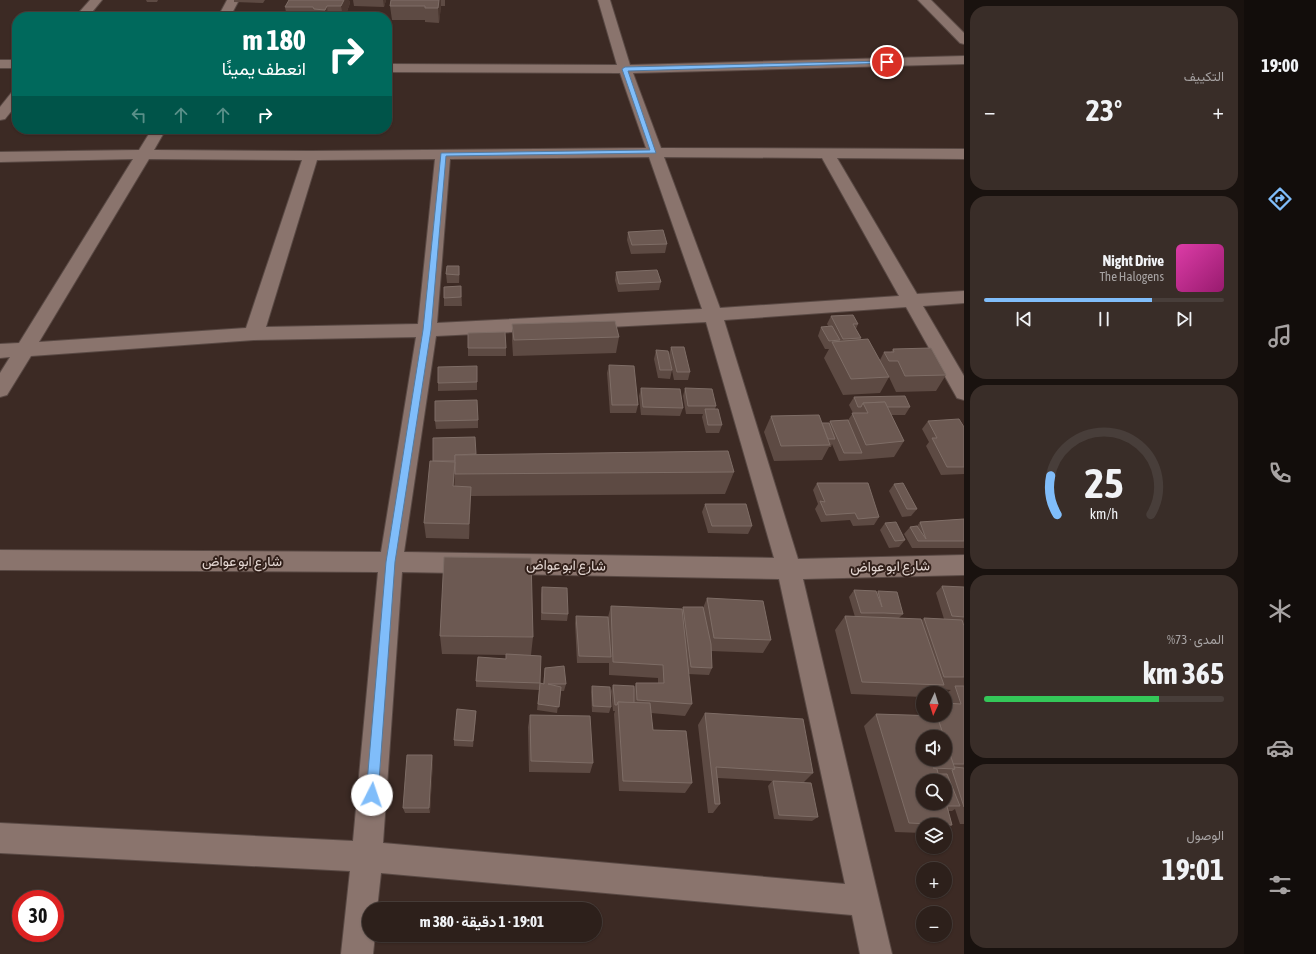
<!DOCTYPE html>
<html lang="ar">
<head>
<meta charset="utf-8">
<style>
	:root { --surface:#2d201b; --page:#392d28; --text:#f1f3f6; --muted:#a7a3a3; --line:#483e3a; --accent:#80bdfa }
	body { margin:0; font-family:"Asap Condensed",Vazirmatn,sans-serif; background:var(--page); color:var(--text); direction:rtl; height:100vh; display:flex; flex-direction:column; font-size:15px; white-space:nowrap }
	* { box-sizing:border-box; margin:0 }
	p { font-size:13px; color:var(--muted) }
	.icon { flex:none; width:22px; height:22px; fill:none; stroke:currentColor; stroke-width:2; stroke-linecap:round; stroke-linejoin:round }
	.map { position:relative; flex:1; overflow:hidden; direction:ltr }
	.sheet { display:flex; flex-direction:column; gap:6px; padding:6px; background:#19120f; width:280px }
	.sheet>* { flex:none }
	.banner { position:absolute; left:12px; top:12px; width:380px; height:122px; border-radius:16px; box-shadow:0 1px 3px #0004,0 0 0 1px var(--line); direction:rtl; background:#00695c; color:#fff; overflow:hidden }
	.needle { width:26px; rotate:184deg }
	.tools { position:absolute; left:916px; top:686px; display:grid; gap:8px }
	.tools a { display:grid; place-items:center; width:36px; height:36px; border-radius:50%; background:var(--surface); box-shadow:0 1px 3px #0004,0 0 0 1px var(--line); font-size:20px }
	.speed { position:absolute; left:12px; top:890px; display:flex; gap:8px; font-size:20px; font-weight:700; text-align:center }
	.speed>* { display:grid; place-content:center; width:52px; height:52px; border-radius:50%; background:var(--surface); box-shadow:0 1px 3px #0004,0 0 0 1px var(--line); line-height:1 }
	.speed .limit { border:6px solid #d22; background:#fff; color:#111 }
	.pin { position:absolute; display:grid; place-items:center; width:34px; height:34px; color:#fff; margin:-17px; border:2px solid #fff; border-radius:50%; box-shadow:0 1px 4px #0007 }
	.me { position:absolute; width:44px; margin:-22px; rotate:4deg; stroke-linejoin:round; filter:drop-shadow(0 0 3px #0008) }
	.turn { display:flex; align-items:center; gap:14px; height:84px; padding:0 20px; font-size:18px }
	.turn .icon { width:52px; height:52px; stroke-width:2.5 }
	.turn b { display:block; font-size:28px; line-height:34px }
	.lanes { display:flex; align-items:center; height:38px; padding:0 20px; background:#0003; justify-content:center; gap:20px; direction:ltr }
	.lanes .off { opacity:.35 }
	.big { font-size:30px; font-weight:700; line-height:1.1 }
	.sheet .widget { flex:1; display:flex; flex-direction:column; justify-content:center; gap:6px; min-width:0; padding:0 14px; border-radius:16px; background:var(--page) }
	.sheet .dial { align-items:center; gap:0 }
	.dial svg { height:104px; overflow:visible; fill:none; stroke:var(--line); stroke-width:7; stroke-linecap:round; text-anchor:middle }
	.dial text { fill:var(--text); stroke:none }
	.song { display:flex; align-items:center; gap:12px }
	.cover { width:48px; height:48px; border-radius:6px; background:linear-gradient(135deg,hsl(320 70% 55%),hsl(320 70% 35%)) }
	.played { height:4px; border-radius:2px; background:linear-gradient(90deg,var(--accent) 70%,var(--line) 70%) }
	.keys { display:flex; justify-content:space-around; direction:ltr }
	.heat { display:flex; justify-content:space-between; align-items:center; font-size:22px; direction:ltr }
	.charge { height:6px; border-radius:3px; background:linear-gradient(90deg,#34c759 73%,var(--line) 0) }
	.trip { position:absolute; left:362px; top:902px; width:240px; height:40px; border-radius:20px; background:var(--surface); box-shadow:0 1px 3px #0004,0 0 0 1px var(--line); font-weight:700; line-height:40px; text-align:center; direction:rtl }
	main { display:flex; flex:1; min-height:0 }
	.tabs { display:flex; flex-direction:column; width:72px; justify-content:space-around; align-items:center; background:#120d0b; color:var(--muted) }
	.tabs .icon { width:28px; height:28px }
	.tabs .current { color:var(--accent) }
	.tabs b { font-size:18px; color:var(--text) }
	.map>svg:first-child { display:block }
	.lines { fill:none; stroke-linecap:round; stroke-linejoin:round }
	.street-casing { stroke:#594944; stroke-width:2 }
	.street { fill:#8a746d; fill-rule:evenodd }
	.wall { fill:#5d4a43 }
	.shaded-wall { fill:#4a3730 }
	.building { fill:#6c5952; stroke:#7e6d66 }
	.route { fill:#80bdfa; stroke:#537ba2 }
	.labels { text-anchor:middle; stroke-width:4; stroke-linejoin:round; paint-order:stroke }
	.street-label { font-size:14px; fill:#e4d7d3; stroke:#32201a }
</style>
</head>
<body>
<main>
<nav class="tabs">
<b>19:00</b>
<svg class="icon current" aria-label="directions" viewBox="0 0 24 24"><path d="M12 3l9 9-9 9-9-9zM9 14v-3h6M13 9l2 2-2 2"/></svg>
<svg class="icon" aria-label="music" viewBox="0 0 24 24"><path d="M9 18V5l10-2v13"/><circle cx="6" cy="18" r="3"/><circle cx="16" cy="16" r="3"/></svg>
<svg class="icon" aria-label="phone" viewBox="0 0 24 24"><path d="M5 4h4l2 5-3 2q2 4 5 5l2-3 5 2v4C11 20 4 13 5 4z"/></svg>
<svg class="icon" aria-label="climate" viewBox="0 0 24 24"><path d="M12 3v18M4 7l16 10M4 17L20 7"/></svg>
<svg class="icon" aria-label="car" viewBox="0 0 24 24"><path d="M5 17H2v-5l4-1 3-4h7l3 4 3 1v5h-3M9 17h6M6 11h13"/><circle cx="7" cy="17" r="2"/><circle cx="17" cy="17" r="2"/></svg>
<svg class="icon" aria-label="filters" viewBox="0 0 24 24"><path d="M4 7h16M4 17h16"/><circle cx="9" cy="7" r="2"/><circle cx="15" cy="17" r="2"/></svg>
</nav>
<section class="sheet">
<div class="widget"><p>التكييف</p>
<div class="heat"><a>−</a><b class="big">23°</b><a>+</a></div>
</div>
<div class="widget">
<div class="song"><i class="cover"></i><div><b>Night Drive</b><p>The Halogens</p></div></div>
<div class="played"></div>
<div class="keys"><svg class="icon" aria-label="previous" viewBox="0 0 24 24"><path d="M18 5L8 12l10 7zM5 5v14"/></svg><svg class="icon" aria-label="pause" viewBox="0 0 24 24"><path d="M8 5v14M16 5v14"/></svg><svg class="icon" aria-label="next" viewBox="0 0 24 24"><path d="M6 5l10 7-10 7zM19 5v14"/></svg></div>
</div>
<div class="widget dial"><svg viewBox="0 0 100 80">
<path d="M14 69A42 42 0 1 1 86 69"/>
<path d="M14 69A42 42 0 0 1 9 39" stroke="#80bdfa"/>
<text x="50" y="56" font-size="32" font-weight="700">25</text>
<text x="50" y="72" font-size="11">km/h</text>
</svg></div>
<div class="widget"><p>المدى · 73%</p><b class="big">365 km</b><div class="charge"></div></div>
<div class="widget"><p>الوصول</p><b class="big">19:01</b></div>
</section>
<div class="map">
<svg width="964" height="954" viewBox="0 0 964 954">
	<rect width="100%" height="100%" fill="#3c2a24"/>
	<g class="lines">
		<g class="street-casing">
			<g id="street">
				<polygon points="90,0 102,0 88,17 75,17"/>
				<polygon points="227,0 239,0 230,17 218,17"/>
				<path d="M598,0H610L630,65L964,56V64L633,73L661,148L964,149V159L837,158L917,294L964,291V303L923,306L964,376V400L957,398L906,307L724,320L798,559L964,555V575L803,579L892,954H860L852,915L381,873L377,909H369V935H375L373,954H341L350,871L0,853V823L353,841L378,572L0,570V550L381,552L416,337L254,340L31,356L7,395L0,397V373L10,357L0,358V344L19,343L133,159L0,162V152L139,150L152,129H166L154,150L311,151L646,148L620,73L387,72V64L617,65ZM649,157L702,309L437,323L450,159ZM664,157L822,158L899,296L720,308ZM149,159L302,160L246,328L39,342ZM435,159L418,324L266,327L317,160ZM706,322L774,558L404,552L436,336ZM402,572L779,579L845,884L383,843Z"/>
				<polygon points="918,0 931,0 964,33 964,44 960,43"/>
				<rect x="0" y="60" width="17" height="8"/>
				<polygon points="17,91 17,104 5,119 0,120 0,107 12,92"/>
			</g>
		</g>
		<use href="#street" class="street"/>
	</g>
	<g class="wall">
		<polygon points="146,0 158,0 157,2 147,2"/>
		<polygon points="234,0 265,0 263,3 234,2"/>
		<polygon points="289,0 349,0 350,3 345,17 287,17 285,7"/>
		<polygon points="353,0 386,0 384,7 354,6"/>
		<polygon points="391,0 445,0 445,6 441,6 439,23 425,22 425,20 392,20 390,6"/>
		<polygon points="628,232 667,244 665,253 631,254 627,240"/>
		<polygon points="459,266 459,283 447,283 446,274"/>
		<polygon points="616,272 661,282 659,290 618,292 615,280"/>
		<polygon points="461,286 462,306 444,306 444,287"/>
		<polygon points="831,316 858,324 856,329 861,338 860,340 880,360 884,352 891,352 893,349 946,375 936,391 896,392 889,377 880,393 843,395 824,358 829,349 825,349 818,336 821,327 829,327 827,324"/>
		<polygon points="512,324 619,337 616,353 513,356 512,340"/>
		<polygon points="671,347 690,372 688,380 674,380 669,355"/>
		<rect x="468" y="348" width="38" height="8"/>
		<polygon points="656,350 672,370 670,379 658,378 654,359"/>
		<polygon points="609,365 638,405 636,413 610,413 607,373"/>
		<polygon points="477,382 477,390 438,391 438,383"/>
		<polygon points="641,388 683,408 680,416 641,415 639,396"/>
		<polygon points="685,388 716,406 715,409 722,425 719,433 706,433 702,417 703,414 686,414 683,396"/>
		<polygon points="854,397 910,407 905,415 891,415 904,441 894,457 857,460 839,461 832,444 831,447 829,447 822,460 774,461 764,432 771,416 822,423 829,423 830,421 848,420 853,413 849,405"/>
		<polygon points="478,420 478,428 436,429 435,421"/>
		<polygon points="928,421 964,427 964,474 941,475 926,446 929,442 922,429"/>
		<polygon points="476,454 734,472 725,494 471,496 469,539 426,538 424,523 433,461"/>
		<polygon points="817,483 879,517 874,525 853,526 850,520 821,522 815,509 818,504 813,490"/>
		<polygon points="894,484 917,509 911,516 902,517 889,491"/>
		<polygon points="705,504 752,526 748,534 708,533 702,512"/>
		<polygon points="964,519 964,548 912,548 904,534 910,527 917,526 920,522"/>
		<polygon points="885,523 905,540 899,547 889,548 880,530"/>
		<polygon points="942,586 964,588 964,624 963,624 964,626 964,824 960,824 955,809 952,811 948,811 952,825 945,829 945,825 923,825 923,833 895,832 864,726 876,714 919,715 917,709 923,704 923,715 945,715 952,704 948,692 951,690 940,689 936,693 923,693 923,697 851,694 835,630 845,616 855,617 849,597 854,590 877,593 878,591 903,614 899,618 922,620 924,618 944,619 936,593"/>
		<polygon points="542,587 568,614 567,621 541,620 541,594"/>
		<polygon points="707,598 771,640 763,653 711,651 712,668 709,675 688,674 692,704 685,716 651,713 653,730 692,783 685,793 619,791 614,714 615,711 613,711 611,691 613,685 634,689 636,683 658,683 658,678 609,675 609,663 577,663 575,623 576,616 608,617 611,606 682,610 683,607 703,608"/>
		<polygon points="440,636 533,637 531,655 540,683 543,684 545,668 566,684 564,691 560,691 557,713 537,710 539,690 476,687 476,681 506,659 506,655 442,654"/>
		<polygon points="592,686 611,707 609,713 592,712 591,692"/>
		<polygon points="476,711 476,717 473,747 454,746 454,740"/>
		<polygon points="705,713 813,773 804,782 818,817 812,821 774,819 768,786 772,781 718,778 720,804 713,813 708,813 698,725"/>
		<polygon points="530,715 593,763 590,773 529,772 528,727"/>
		<polygon points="432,755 433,761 430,813 405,813 403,808"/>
	</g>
	<g class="shaded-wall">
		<polygon points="344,0 349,0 350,3 345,17 343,17 341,6"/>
		<polygon points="383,0 386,0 384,7"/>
		<polygon points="439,0 441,0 441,6 439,23 438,8"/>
		<polygon points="327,6 328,17 326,17 325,10"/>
		<polygon points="459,266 460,275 459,283"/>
		<polygon points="455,462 455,479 454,501 453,486"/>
		<polygon points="471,487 471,502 469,539 469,524"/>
		<polygon points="476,711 476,717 473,747 473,741"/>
		<polygon points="432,755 433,761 430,813 429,808"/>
	</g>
	<g class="building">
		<polygon points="289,0 344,0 341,6 327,6 325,10 314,9 313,7 285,7"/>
		<polygon points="391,0 439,0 438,8 425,8 425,6 390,6"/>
		<polygon points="663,230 667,244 632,245 628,232"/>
		<polygon points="447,266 459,266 459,275 446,274"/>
		<polygon points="657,270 661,282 619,284 616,272"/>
		<polygon points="461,286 461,297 444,298 444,287"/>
		<polygon points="853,315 858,324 853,324 861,338 843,339 831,316"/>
		<polygon points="615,321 619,337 514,340 512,324"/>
		<polygon points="832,326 840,340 829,341 821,327"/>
		<polygon points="505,332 506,348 468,348 468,333"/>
		<polygon points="868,339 889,377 851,379 832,342"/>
		<polygon points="671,347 684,347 690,372 677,372"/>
		<polygon points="931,348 946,375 905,376 898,361 889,361 884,352 894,352 893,349"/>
		<polygon points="656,350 668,351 672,370 660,370"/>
		<polygon points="609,365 634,366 638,405 612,405"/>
		<polygon points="477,366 477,382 438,383 438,367"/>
		<polygon points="641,388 680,389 683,408 643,407"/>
		<polygon points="685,388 712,389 716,406 688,406"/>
		<polygon points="905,396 910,407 887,407 885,402 863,403 861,407 858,407 854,397"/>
		<polygon points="477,400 478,420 435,421 435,401"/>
		<polygon points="885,402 904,441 866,445 852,413 868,413 863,403"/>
		<polygon points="705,409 718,409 722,425 708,425"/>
		<polygon points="819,415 830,445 781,446 771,416"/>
		<polygon points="959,419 964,427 964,467 947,467 932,438 937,438 928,421"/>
		<polygon points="848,420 862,453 844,453 830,421"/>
		<polygon points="822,423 829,423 835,439 828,439"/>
		<polygon points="475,437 476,454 455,455 455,461 433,461 433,438"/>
		<polygon points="728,451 734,472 455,474 455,455"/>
		<polygon points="430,461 455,462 453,486 471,487 469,524 424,523"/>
		<polygon points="817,483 868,483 879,517 858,519 855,513 826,515 820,501 825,502"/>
		<polygon points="903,483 917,509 907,509 894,484"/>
		<polygon points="705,504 746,504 752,526 712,526"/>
		<polygon points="964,519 964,541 918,541 910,527 917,526 926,539 920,522"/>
		<polygon points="896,522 905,540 895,541 885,523"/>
		<polygon points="444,557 531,558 533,637 440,636"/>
		<polygon points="942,586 964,587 964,617 952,616"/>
		<polygon points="542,587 567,588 568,614 542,613"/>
		<polygon points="854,590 876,591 882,607 878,591 897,592 903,614 884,613 861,613"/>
		<polygon points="707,598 763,601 771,640 714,638"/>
		<polygon points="611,606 682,609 692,704 637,700 636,683 664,683 663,665 613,662"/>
		<polygon points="683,607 703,607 711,644 712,668 691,667"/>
		<polygon points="576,616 608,617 611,657 579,656"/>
		<polygon points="845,616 921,619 944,685 862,682"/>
		<polygon points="924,618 962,620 964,626 964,677 944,677"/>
		<polygon points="506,654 541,656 540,683 476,681 478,657 506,659"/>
		<polygon points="564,666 566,684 548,684 561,687 559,707 538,704 540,683 544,684 545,668"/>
		<polygon points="613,685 634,686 634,703 618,702 617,705 615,705"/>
		<polygon points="592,686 610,687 611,707 593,706"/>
		<polygon points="955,686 964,686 964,764 953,764 945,739 945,737 944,737 937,716 928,715 945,715 945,703 961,704"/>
		<polygon points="618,702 650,703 653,730 686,731 692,783 623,781"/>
		<polygon points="457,709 476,711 473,741 454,740"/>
		<polygon points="705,713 803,719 813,773 716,767 720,804 715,804"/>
		<polygon points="876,714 937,716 944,737 923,737 923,759 945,759 945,739 955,769 933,768 937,769 940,781 923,781 923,803 945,803 945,799 952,825 909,823"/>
		<polygon points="530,715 590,716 593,763 531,761"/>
		<polygon points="407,755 432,755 429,808 403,808"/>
		<polygon points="954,767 964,768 964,807 952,770 955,769"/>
		<polygon points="938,774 947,774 960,806 947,806 945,799 945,781 940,781"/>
		<polygon points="773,781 811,783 818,817 779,815"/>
	</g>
	<polygon class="route" points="887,61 889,63 628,71 656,153 446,156 431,330 395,562 378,795 376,799 372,801 368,799 366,795 386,562 423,330 441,153 650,150 622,69 625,67"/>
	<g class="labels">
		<g class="street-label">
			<text x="242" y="566">شارع ابو عواض</text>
			<text transform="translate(566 565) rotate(1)" y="5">شارع ابو عواض</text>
			<text transform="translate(890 566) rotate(-1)" y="5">شارع ابو عواض</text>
		</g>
	</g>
</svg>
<div class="tools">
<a><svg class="needle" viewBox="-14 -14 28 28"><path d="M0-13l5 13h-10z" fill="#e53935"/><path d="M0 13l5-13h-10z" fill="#a7a3a3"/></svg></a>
<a><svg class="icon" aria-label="sound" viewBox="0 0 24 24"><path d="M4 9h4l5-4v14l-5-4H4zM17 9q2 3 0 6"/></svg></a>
<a><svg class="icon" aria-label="search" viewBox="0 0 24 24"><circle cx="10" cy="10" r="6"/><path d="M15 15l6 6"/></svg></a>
<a><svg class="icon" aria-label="layers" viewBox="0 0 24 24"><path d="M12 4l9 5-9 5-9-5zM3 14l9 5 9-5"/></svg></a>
<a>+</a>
<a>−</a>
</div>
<div class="speed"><div class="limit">30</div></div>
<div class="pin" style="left:887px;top:62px;background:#d93025"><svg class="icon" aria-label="arrive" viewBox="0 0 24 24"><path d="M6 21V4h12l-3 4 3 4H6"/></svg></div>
<svg class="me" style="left:372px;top:795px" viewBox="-20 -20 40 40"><circle r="19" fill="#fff"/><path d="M0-13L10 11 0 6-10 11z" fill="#80bdfa"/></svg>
<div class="trip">19:01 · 1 دقيقة · 380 m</div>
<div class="banner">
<div class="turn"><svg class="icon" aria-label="right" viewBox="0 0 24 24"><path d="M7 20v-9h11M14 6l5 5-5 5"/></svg><div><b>180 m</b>انعطف يمينًا</div></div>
<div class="lanes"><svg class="icon off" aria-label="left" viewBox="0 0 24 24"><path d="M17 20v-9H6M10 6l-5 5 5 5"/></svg><svg class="icon off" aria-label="ahead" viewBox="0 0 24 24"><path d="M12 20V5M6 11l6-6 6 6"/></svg><svg class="icon off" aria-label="ahead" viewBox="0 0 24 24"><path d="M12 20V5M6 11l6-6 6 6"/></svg><svg class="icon" aria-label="right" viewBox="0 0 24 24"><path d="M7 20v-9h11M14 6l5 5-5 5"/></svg></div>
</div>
</div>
</main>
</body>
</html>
